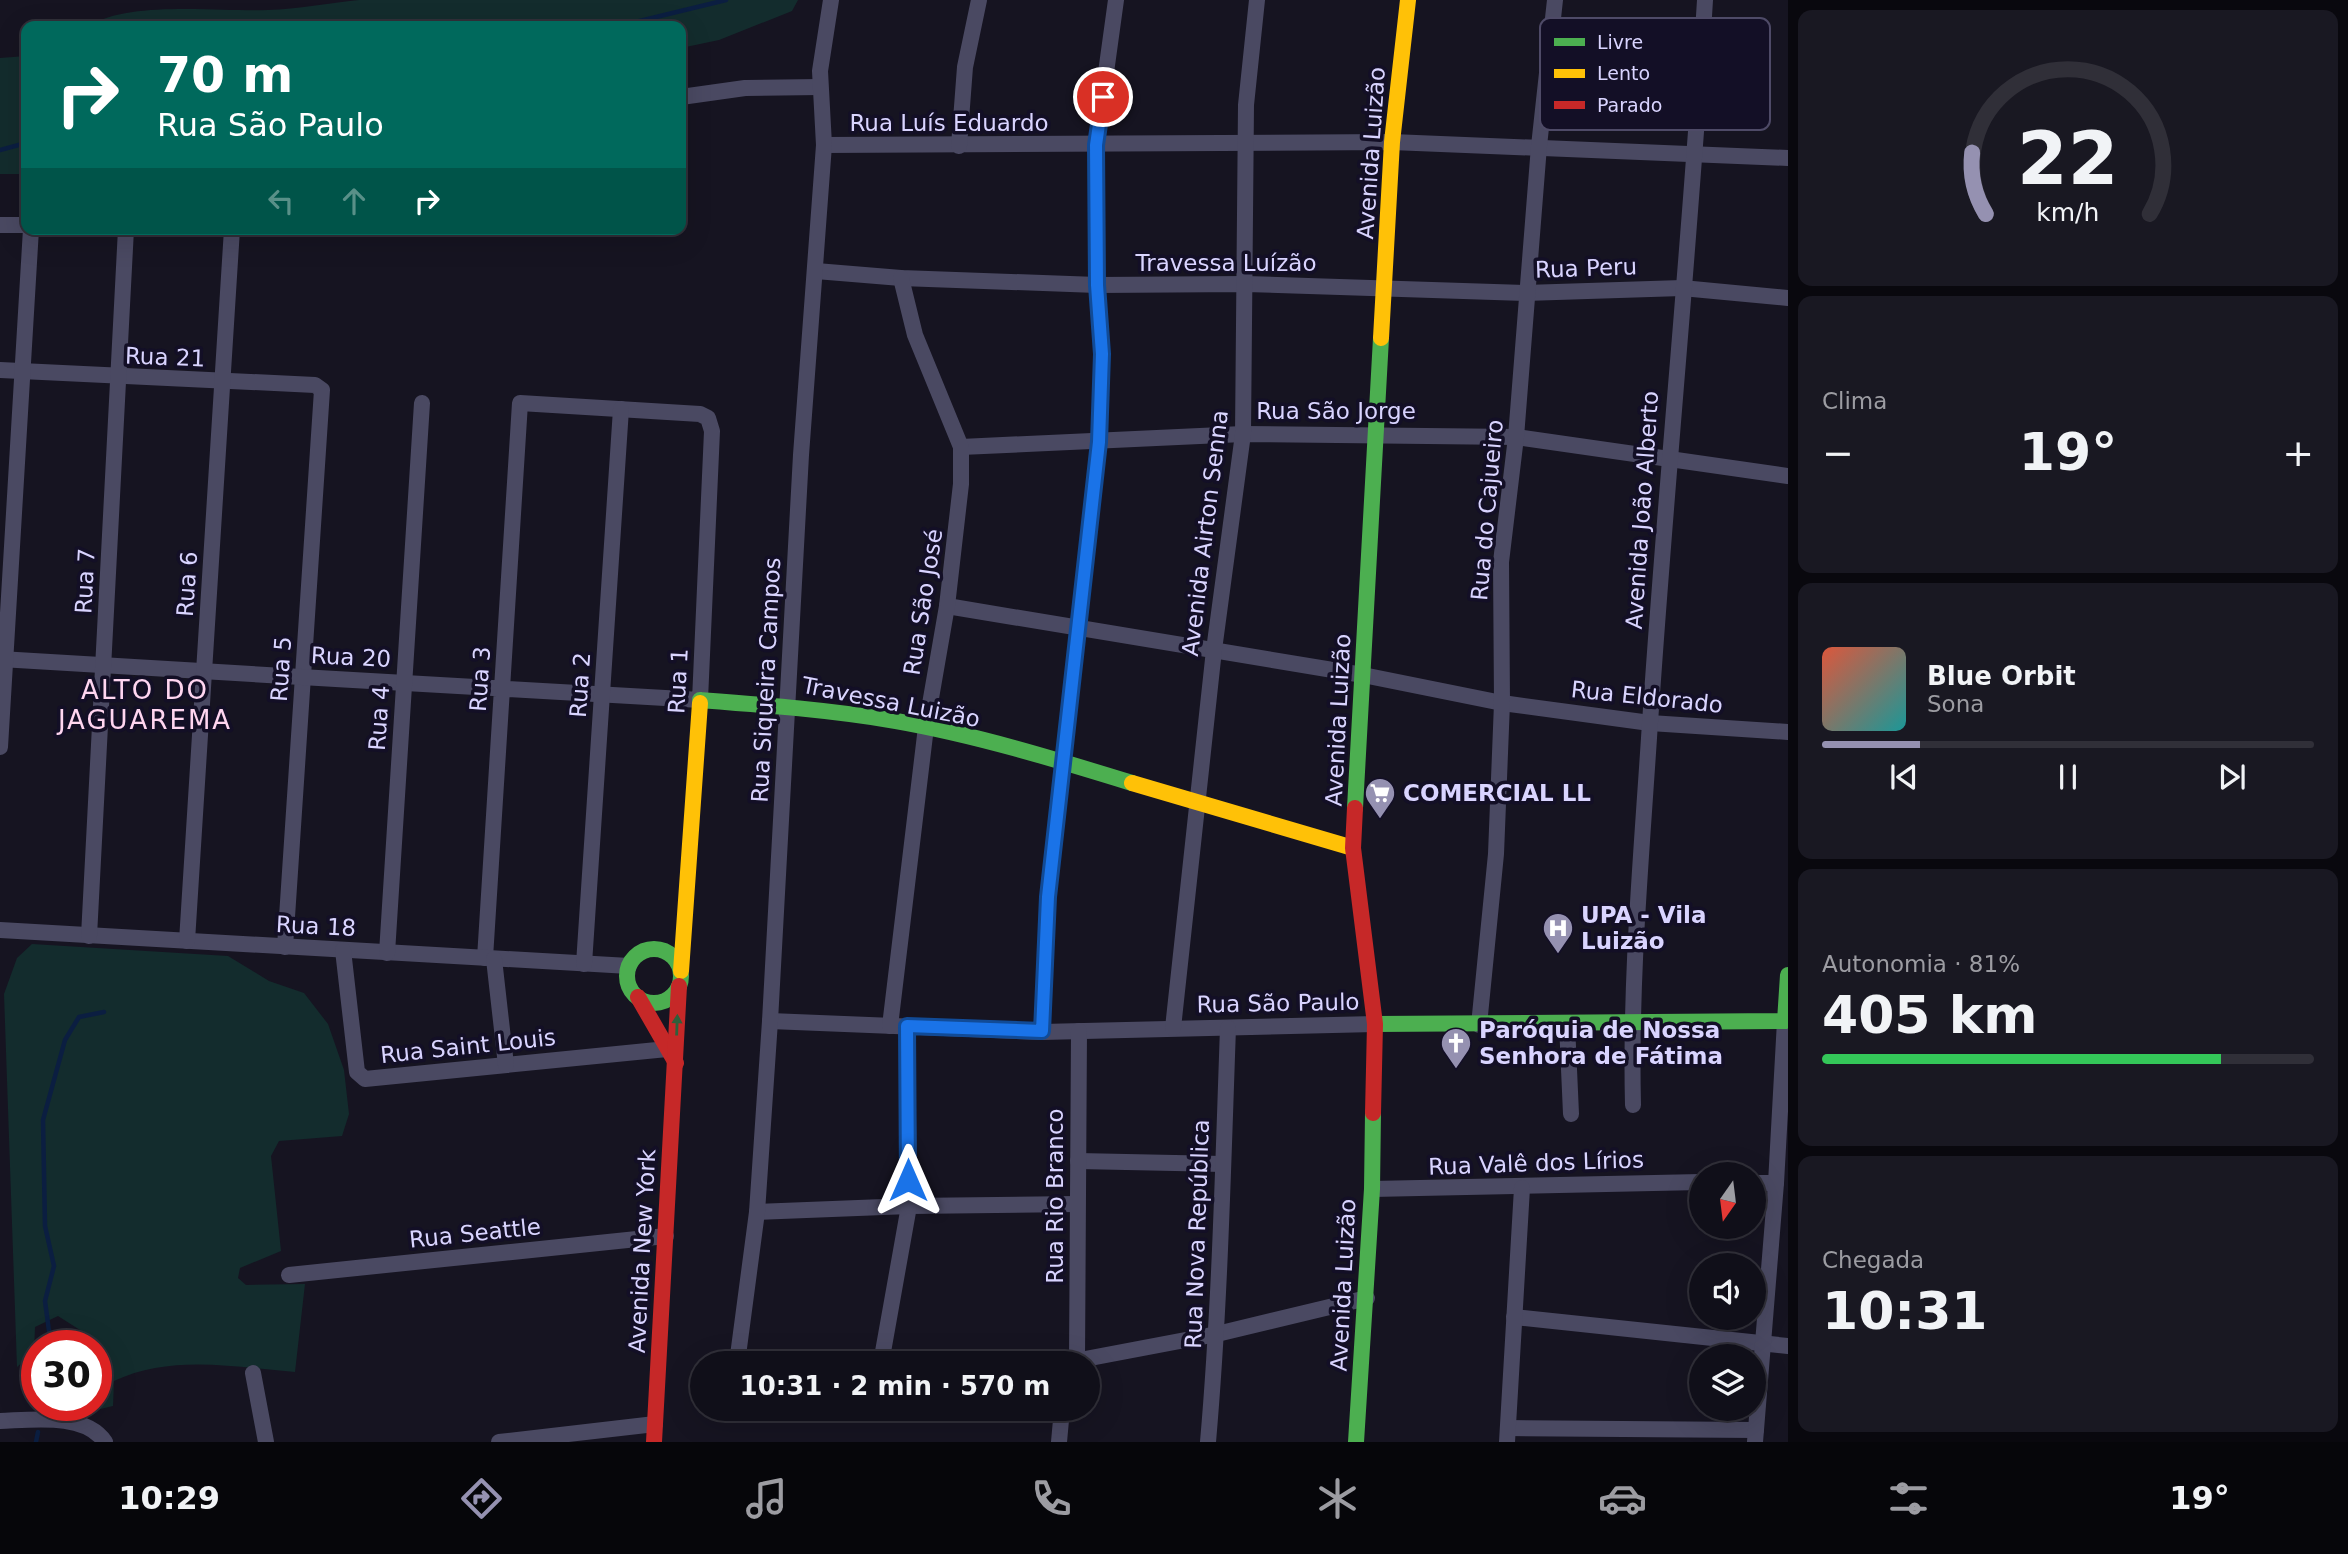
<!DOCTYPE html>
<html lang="pt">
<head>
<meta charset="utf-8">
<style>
	:root { --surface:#100f19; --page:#191822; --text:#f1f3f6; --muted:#9c9ca2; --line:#302f38; --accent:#9591b1 }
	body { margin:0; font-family:"DejaVu Sans",sans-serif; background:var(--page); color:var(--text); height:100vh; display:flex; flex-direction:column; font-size:26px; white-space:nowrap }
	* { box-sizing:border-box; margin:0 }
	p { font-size:23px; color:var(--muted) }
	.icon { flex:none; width:38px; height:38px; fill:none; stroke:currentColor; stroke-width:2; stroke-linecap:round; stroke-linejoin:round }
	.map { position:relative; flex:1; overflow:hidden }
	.details { display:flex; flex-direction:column; gap:10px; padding:10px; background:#09080e; width:560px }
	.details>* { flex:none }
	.guide { position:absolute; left:21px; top:21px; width:665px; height:214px; border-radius:14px; box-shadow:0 7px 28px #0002,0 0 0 2px var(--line); background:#00695c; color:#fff; overflow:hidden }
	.needle { width:46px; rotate:194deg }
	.controls { position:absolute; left:1689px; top:1162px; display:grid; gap:14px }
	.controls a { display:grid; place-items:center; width:77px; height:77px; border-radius:50%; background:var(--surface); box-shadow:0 7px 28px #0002,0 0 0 2px var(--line); font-size:35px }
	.speed { position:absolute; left:21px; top:1330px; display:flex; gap:14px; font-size:35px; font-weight:700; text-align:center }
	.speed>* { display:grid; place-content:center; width:91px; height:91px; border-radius:50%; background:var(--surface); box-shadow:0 7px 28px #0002,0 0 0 2px var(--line); line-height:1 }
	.speed .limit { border:10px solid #d22; background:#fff; color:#111 }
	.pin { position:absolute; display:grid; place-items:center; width:60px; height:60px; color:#fff; margin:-30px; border:4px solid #fff; border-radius:50%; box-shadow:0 2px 7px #0007 }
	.me { position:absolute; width:77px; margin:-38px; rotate:0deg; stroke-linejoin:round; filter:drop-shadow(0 0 5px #0008) }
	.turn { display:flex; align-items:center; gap:24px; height:147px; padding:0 21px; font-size:32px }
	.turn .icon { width:91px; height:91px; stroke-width:2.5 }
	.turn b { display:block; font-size:49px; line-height:60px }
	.lanes { display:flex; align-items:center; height:66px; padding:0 21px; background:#0003; justify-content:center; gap:35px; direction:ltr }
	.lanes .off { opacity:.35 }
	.big { font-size:52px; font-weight:700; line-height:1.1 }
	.details .tile { flex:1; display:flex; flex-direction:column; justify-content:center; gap:10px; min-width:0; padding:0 24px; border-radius:14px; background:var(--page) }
	.details .dial { align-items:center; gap:0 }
	.dial svg { height:182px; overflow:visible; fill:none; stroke:var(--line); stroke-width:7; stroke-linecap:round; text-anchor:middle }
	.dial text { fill:var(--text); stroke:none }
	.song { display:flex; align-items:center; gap:21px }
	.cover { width:84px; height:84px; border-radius:10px; background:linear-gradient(135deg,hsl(10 70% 55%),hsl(180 70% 35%)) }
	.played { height:7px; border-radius:4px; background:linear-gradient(90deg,var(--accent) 20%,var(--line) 20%) }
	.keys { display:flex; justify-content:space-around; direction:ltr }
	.heat { display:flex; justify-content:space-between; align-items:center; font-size:38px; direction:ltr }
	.charge { height:10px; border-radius:5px; background:linear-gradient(90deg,#34c759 81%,var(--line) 0) }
	.trip { position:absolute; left:690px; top:1351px; width:410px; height:70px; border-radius:35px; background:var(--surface); box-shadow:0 7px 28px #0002,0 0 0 2px var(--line); font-weight:700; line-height:70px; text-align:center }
	.dock { display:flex; height:112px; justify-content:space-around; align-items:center; background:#06060a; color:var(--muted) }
	.dock .icon { width:49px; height:49px }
	.dock .current { color:var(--accent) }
	.dock b { font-size:32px; color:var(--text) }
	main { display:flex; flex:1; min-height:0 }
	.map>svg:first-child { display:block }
	.green { fill:#132c2d }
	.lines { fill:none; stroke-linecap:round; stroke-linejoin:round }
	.stream { stroke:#0b1e41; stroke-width:4.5 }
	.street { stroke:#4a4962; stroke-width:16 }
	.fast { stroke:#4caf50; stroke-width:16 }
	.slow { stroke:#ffc107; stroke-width:16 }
	.jam { stroke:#c62828; stroke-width:16 }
	.oneway { fill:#305f3b }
	.route-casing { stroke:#114b97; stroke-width:18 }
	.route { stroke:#1a73e8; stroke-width:12 }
	.labels { text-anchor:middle; stroke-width:7; stroke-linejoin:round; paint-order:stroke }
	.street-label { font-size:23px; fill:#d9d4ff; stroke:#130f26 }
	.poi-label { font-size:23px; font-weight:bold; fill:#d9d4ff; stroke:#130f26; text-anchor:start }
	.quarter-label { font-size:26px; letter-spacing:2px; fill:#ffd6f0; stroke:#130f26 }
	.key { fill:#130f26; stroke:#4e4a67; stroke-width:2 }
	.key-label { font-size:19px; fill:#d9d4ff }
</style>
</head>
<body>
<main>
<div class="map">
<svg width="1788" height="1442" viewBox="0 0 1788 1442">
	<rect width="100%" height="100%" fill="#161421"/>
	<g class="green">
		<path d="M359,0H798L792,11L719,40L681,48V26H89C129,0 220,12 268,10C298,9 329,3 359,0Z"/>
		<polygon points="26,56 26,174 0,174 0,58"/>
		<path d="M32,944L228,956L269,981L304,993L328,1024L344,1070L349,1114L342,1136L279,1141L271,1156L281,1251L240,1268L238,1278L246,1285L305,1284L295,1372C234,1367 171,1354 114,1381L113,1406L92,1411L90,1405H96V1346H79L80,1330L58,1316L35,1327L34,1352L17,1367L4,994L17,958Z"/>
	</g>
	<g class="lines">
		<g class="stream">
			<polyline points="619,26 726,0"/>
			<polyline points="0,150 26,143"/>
			<polyline points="51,1346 45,1301 54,1266 45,1226 43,1120 65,1040 79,1017 104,1012"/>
			<polyline points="42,1409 43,1405"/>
			<polyline points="36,1442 38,1432"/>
		</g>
		<g class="street">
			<polyline points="681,97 745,88 820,87"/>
			<polyline points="824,145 1392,142 1788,158"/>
			<polyline points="959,146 965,67 979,0"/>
			<polyline points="0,225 26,225"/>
			<polyline points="816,271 901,278 1097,285 1246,284 1525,293 1682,288 1788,298"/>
			<polyline points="0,370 315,385 322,390 285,947"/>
			<polyline points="961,447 1243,434 1516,437 1788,476"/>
			<polyline points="947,606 1363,675 1502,703 1650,723 1788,732"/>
			<path d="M0,659C233,673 467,687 700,700L712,431L708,418L700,414L520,403L485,958"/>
			<polyline points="0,747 31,229"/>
			<polyline points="0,930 629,966"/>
			<polyline points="89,936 126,229"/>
			<polyline points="187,941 232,229"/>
			<polyline points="343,950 357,1072 365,1079 667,1049"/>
			<polyline points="387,953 422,403"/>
			<polyline points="494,959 506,1065"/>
			<polyline points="584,964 621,409"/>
			<polyline points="770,1021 1042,1032 1375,1024"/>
			<polyline points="1567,1024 1571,1114"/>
			<polyline points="1479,1025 1496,854 1502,703 1501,562 1516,437 1539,146 1555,0"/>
			<polyline points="890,1026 926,727 947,606 961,484 961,447 915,335 901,278"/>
			<polyline points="1173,1028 1214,650 1243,434 1246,105 1257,0"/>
			<polyline points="1042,1032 1048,897 1099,441 1102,354 1097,285 1096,145 1116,0"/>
			<path d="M1633,1105C1630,982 1641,861 1649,738C1665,492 1690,246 1705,0"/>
			<polyline points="1078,1161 1223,1164"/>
			<polyline points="1754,1183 1776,1183"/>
			<polyline points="1372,1189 1701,1182"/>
			<polyline points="757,1212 909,1206 1077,1204"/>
			<polyline points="289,1275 666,1236"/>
			<polyline points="1514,1317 1788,1346"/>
			<polyline points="1077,1361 1079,1031"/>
			<polyline points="737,1363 757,1212 770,1021 801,455 824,145 820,71 831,0"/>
			<polyline points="881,1363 909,1206 907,1026"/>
			<polyline points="1064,1363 1217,1334 1367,1298"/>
			<polyline points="253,1373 266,1442"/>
			<path d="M0,1421C31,1420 85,1412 105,1442"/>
			<polyline points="1508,1428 1756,1430"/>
			<polyline points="499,1442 655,1424"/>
			<polyline points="1059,1442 1062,1409"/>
			<path d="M1208,1442C1220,1304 1223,1166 1228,1028"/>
			<polyline points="1507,1442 1522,1188"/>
			<polyline points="1755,1442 1776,1183 1785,1021 1788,1021"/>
		</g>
		<g class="fast">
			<path d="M700,703V700C765,705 831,710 896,721C976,735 1054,759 1132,783"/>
			<polyline points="1355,808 1381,338"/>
			<circle cx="654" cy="976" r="27"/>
			<polyline points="1375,1024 1785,1021 1788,975"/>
			<polyline points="1356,1442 1372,1189 1373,1113"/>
		</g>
		<g class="slow">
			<polyline points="1381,338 1392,142 1408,0"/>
			<polyline points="1132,783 1353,848"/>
			<polyline points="681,971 700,703"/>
		</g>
		<g class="jam">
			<polyline points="1355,808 1353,848 1375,1024 1373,1113"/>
			<polyline points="638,997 676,1063"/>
			<polyline points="654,1442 679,986"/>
		</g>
	</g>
	<defs><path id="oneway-solid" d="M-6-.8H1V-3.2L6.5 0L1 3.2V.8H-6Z" transform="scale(1.75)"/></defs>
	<use class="oneway" href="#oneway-solid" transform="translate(677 1025) rotate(-88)"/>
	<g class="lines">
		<g class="route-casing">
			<polyline id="route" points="908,1180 907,1026 1042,1031 1048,897 1099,442 1102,354 1097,285 1096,145 1103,97"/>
		</g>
		<use href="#route" class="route"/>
	</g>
	<defs>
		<g id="supermarket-pin" transform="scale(1.575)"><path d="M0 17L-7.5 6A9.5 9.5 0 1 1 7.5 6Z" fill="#9591b1" stroke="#130f26"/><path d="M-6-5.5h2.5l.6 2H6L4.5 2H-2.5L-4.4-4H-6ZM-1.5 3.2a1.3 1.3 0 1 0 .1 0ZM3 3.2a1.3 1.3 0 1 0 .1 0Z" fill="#fff"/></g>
		<g id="hospital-pin" transform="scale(1.575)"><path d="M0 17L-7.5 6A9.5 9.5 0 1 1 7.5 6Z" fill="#9591b1" stroke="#130f26"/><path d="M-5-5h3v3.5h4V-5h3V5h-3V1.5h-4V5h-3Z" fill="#fff"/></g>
		<g id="church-pin" transform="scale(1.575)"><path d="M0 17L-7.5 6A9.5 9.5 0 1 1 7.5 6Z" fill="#9591b1" stroke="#130f26"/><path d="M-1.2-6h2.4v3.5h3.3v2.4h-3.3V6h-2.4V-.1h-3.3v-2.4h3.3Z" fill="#fff"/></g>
	</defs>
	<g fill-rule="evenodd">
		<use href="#supermarket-pin" x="1380" y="793"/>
		<use href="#hospital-pin" x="1558" y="928"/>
		<use href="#church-pin" x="1456" y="1043"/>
	</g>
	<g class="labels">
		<g class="street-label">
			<text x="949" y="131">Rua Luís Eduardo</text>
			<text transform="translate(1371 153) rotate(-86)" y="8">Avenida Luizão</text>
			<text x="1226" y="271">Travessa Luízão</text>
			<text transform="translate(1586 268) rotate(-2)" y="8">Rua Peru</text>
			<text transform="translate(165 357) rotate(2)" y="8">Rua 21</text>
			<text x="1336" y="419">Rua São Jorge</text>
			<text transform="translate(1487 510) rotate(-85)" y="8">Rua do Cajueiro</text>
			<text transform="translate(1642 510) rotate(-86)" y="8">Avenida João Alberto</text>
			<text transform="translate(1205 533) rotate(-83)" y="8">Avenida Airton Senna</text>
			<text transform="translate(85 581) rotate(-87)" y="8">Rua 7</text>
			<text transform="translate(187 584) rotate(-86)" y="8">Rua 6</text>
			<text transform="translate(923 602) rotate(-81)" y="8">Rua São José</text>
			<text transform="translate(351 657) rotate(3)" y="8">Rua 20</text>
			<text transform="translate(281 669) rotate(-86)" y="8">Rua 5</text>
			<text transform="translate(480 679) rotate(-86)" y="8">Rua 3</text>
			<text transform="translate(766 680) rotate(-87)" y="8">Rua Siqueira Campos</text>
			<text transform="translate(678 681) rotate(-87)" y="8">Rua 1</text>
			<text transform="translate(580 685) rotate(-86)" y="8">Rua 2</text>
			<text transform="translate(1647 697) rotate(6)" y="8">Rua Eldorado</text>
			<text transform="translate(891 702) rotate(11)" y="8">Travessa Luizão</text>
			<text transform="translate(379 718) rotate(-86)" y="8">Rua 4</text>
			<text transform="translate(1338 720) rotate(-87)" y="8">Avenida Luizão</text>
			<text transform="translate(316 926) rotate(3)" y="8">Rua 18</text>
			<text transform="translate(1278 1003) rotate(-1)" y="8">Rua São Paulo</text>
			<text transform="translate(468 1046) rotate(-6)" y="8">Rua Saint Louis</text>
			<text transform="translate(1536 1163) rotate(-2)" y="8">Rua Valê dos Lírios</text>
			<text transform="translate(1055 1196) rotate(-90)" y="8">Rua Rio Branco</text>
			<text transform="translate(475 1233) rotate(-6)" y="8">Rua Seattle</text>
			<text transform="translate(1197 1234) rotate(-88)" y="8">Rua Nova República</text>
			<text transform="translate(642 1251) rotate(-87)" y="8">Avenida New York</text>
			<text transform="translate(1343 1285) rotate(-87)" y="8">Avenida Luizão</text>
		</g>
		<g class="poi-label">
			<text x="1403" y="801">COMERCIAL LL</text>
			<text x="1581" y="923">UPA - Vila<tspan x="1581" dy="26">Luizão</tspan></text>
			<text x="1479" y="1038">Paróquia de Nossa<tspan x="1479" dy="26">Senhora de Fátima</tspan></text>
		</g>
		<g class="quarter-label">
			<text x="145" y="699">ALTO DO<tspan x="145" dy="30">JAGUAREMA</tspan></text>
		</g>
	</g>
	<rect x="1540" y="18" width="230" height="112" rx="10" class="key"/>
	<rect x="1554" y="38" width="31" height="8" fill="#4caf50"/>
	<rect x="1554" y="69" width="31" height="9" fill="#ffc107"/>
	<rect x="1554" y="101" width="31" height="8" fill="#c62828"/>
	<g class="key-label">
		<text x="1597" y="49">Livre</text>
		<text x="1597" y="80">Lento</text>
		<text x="1597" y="112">Parado</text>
	</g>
</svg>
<div class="controls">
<a><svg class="needle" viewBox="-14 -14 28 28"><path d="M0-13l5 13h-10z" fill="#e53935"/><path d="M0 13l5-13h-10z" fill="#9c9ca2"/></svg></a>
<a><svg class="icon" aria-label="sound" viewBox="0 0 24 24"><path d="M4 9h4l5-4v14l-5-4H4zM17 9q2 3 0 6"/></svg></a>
<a><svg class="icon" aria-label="layers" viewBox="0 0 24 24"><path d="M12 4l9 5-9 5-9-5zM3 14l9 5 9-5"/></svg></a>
</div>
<div class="speed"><div class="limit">30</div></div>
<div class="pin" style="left:1103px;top:97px;background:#d93025"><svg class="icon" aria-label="arrive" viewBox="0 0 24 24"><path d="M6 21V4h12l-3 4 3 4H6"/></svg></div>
<svg class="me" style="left:908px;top:1180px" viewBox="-20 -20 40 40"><path d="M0-17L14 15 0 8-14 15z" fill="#1a73e8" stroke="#fff" stroke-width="4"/></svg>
<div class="trip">10:31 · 2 min · 570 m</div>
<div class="guide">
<div class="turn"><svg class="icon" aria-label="right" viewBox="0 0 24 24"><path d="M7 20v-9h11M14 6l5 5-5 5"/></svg><div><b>70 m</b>Rua São Paulo</div></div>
<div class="lanes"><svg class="icon off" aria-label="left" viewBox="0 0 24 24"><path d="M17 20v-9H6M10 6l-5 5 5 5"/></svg><svg class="icon off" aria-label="ahead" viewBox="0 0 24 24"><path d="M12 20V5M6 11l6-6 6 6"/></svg><svg class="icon" aria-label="right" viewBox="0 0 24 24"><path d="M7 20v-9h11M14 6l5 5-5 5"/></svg></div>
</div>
</div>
<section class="details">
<div class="tile dial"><svg viewBox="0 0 100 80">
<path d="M14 69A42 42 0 1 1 86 69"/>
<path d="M14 69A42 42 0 0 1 8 42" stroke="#9591b1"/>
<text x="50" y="56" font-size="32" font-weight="700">22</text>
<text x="50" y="72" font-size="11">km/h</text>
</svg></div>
<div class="tile"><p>Clima</p>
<div class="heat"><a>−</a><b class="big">19°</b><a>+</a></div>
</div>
<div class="tile">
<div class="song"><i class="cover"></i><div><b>Blue Orbit</b><p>Sona</p></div></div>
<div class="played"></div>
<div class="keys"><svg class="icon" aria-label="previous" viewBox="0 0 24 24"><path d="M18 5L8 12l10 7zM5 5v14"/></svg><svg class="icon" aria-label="pause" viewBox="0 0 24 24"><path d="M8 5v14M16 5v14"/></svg><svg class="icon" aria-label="next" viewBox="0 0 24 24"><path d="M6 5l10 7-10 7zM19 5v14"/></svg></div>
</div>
<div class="tile"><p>Autonomia · 81%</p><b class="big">405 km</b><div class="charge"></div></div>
<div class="tile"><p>Chegada</p><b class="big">10:31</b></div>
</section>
</main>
<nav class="dock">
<b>10:29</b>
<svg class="icon current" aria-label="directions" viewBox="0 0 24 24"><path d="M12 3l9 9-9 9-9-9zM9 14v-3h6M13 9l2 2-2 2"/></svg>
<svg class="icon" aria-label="music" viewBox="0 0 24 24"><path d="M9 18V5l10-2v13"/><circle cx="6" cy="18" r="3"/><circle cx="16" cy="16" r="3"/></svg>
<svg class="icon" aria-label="phone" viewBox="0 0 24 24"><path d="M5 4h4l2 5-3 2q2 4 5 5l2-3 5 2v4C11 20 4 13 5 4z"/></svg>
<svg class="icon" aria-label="climate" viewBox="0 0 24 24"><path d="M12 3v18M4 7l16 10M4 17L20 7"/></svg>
<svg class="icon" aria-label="car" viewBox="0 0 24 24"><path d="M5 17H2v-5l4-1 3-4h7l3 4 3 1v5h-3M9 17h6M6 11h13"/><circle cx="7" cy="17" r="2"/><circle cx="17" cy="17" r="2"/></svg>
<svg class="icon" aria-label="filters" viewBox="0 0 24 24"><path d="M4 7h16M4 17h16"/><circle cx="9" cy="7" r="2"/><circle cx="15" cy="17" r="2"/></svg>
<b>19°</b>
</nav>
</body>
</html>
